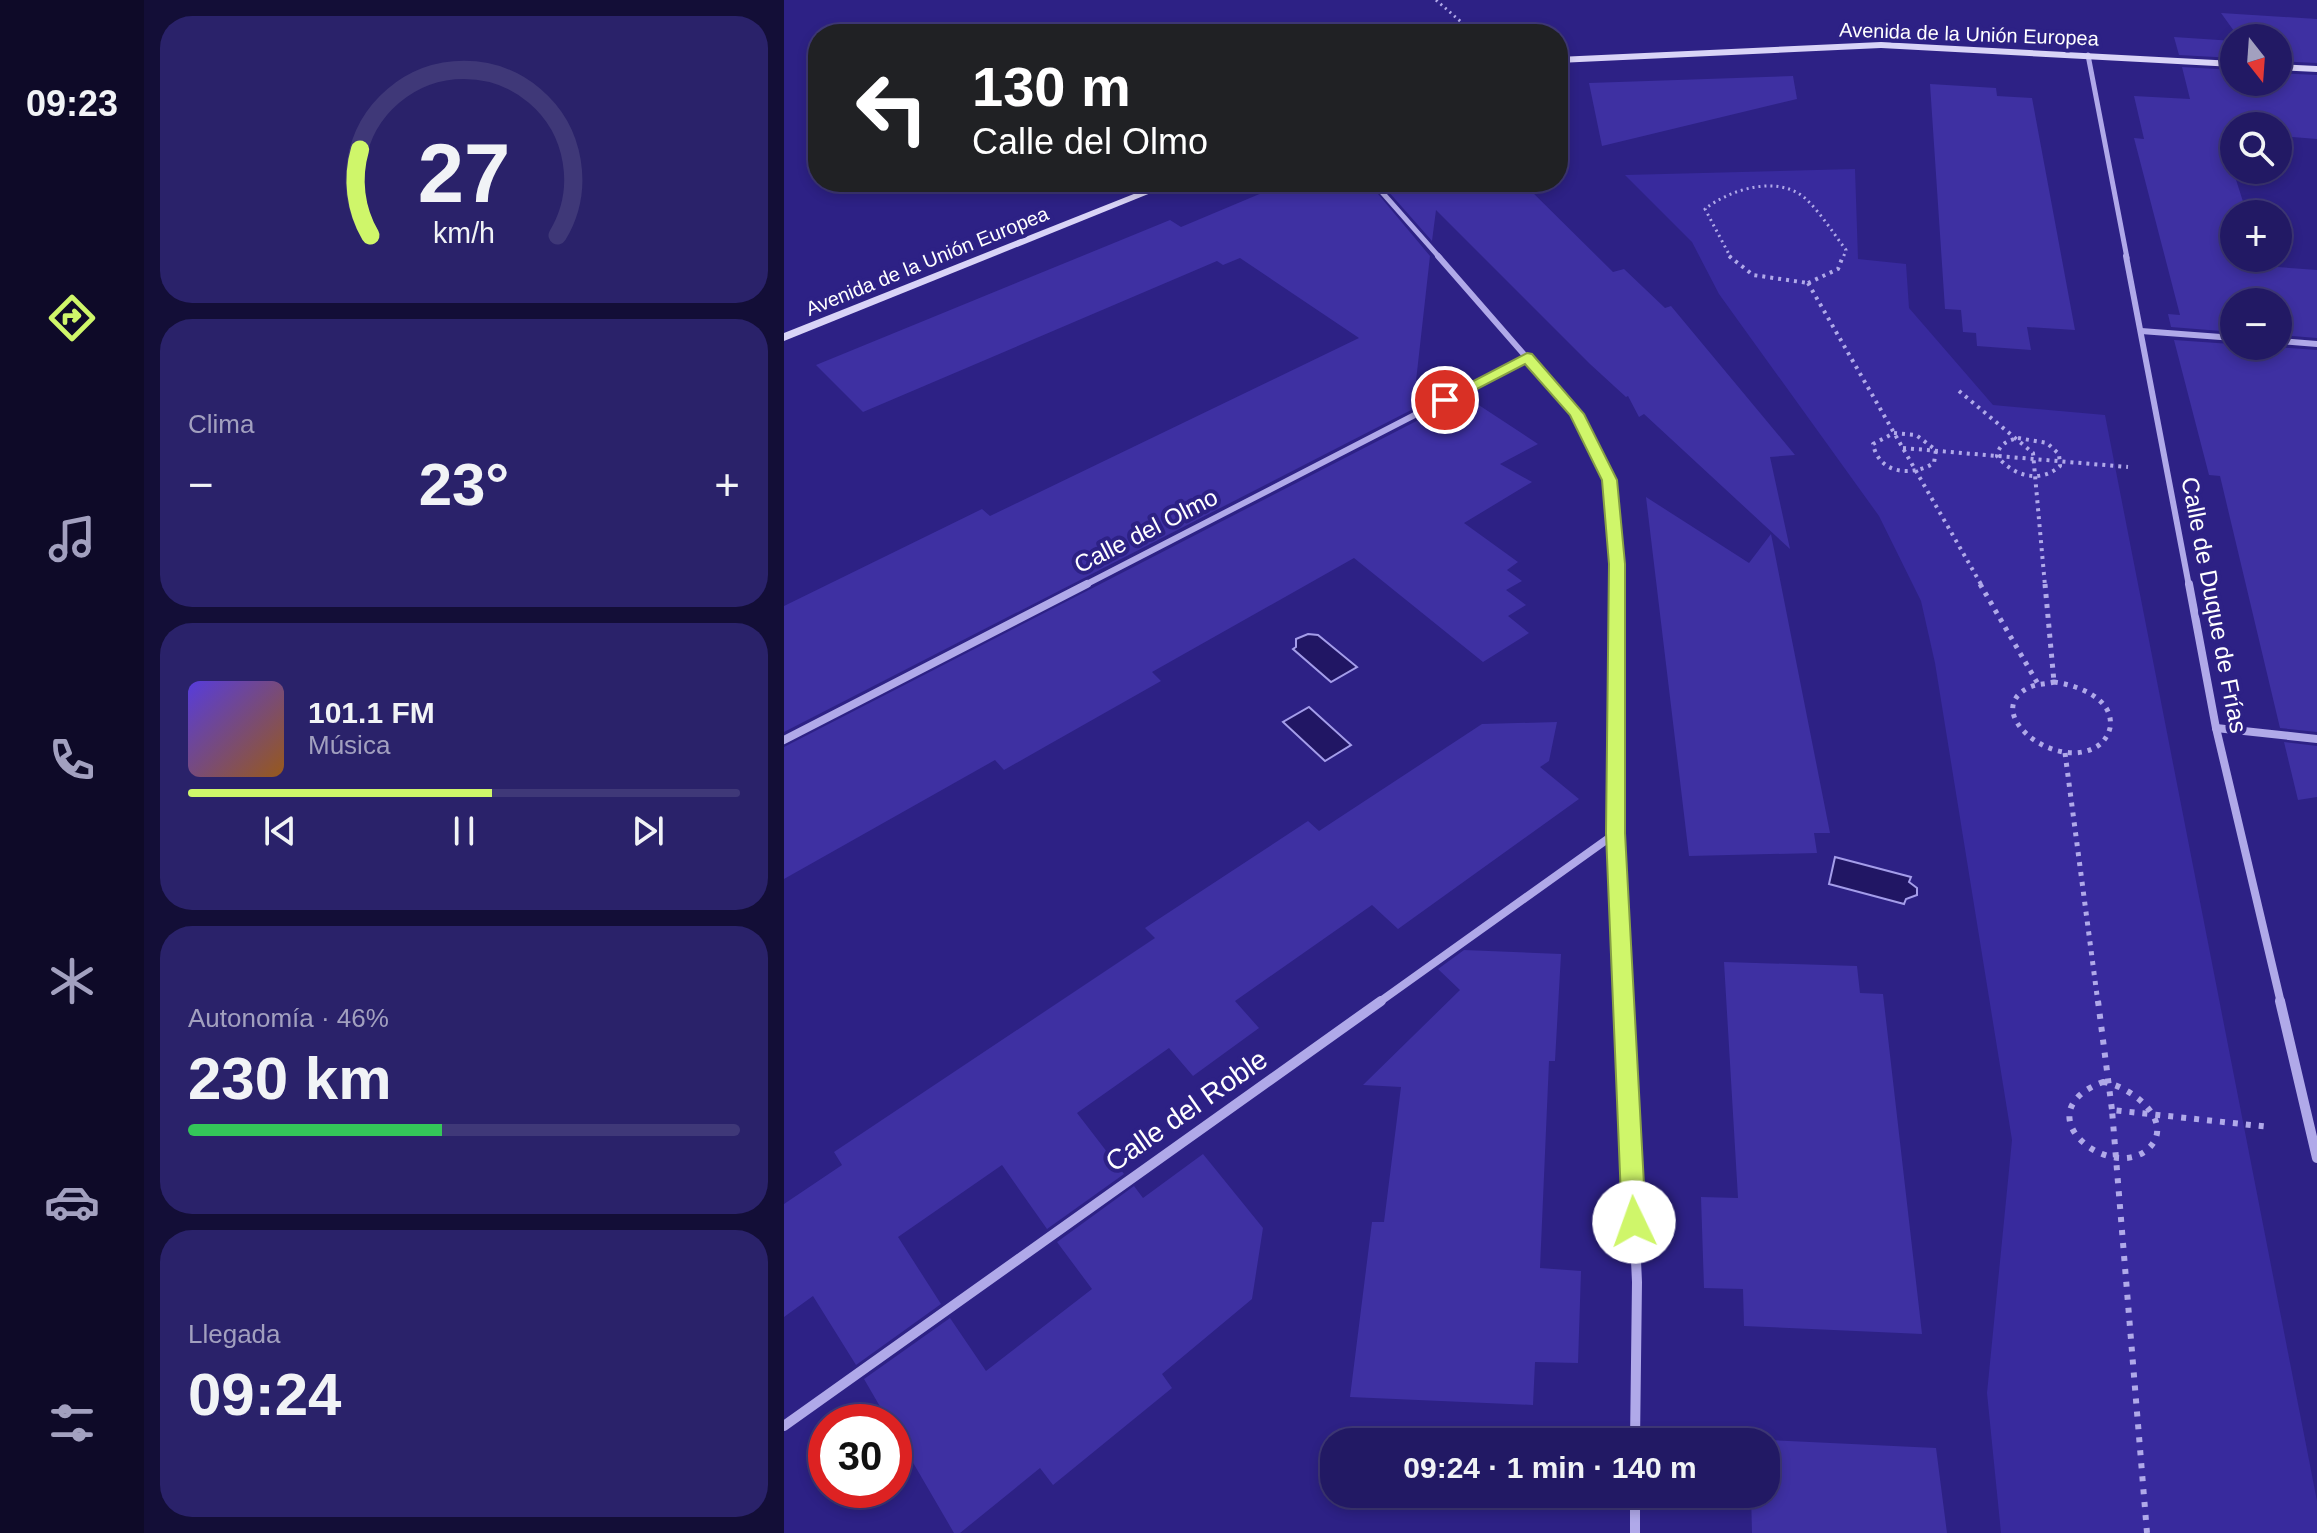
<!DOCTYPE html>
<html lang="es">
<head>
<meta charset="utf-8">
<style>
	:root { --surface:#221964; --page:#2a226a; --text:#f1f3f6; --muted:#a2a0bf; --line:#3f3878; --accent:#cff66a }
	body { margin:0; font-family:Helvetica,sans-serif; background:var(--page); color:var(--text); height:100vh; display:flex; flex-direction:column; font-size:30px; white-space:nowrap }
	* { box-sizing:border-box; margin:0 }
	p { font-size:26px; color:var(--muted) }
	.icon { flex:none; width:44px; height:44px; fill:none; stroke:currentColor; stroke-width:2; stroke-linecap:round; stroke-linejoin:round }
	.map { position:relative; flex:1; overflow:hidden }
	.drawer { display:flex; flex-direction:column; gap:16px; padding:16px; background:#130e37; width:640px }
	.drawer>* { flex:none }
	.top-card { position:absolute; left:24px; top:24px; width:760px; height:168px; border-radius:32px; box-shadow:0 4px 12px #0003,0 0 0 2px var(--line); background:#202124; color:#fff; overflow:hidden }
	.needle { width:52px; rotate:163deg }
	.tools { position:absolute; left:1436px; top:24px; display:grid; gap:16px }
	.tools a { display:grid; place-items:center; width:72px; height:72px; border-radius:50%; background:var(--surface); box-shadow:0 4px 12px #0003,0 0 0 2px var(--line); font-size:40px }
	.speed { position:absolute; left:24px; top:1404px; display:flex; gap:16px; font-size:40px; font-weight:700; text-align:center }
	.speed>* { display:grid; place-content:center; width:104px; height:104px; border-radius:50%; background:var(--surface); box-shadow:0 4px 12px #0003,0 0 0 2px var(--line); line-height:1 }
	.speed .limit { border:12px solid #d22; background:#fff; color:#111 }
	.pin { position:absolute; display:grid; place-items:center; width:68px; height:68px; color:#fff; margin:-34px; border:4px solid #fff; border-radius:50%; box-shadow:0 2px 8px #0007 }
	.me { position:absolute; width:88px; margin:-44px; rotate:357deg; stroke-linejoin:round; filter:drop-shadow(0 0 6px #0008) }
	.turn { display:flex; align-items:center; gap:28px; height:168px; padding:0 32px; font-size:36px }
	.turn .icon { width:104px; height:104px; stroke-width:2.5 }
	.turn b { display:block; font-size:56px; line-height:68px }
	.big { font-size:60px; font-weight:600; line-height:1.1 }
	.drawer .tile { flex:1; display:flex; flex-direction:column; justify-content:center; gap:12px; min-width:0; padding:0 28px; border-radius:32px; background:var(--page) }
	.drawer .dial { align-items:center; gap:0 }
	.dial svg { height:208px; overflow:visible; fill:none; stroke:var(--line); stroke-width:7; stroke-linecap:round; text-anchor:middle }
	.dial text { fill:var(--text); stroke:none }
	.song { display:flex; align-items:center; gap:24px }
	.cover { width:96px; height:96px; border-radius:12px; background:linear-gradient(135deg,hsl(250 70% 55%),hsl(30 70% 35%)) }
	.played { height:8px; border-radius:4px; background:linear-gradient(90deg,var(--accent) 55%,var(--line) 55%) }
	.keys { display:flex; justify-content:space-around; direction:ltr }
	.heat { display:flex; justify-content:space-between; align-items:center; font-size:44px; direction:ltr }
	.charge { height:12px; border-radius:6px; background:linear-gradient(90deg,#34c759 46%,var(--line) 0) }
	.trip { position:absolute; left:536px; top:1428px; width:460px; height:80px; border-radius:32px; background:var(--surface); box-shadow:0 4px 12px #0003,0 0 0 2px var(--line); font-weight:600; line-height:80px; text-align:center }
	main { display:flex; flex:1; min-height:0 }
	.menu { display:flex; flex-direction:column; width:144px; justify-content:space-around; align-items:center; background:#0e0a28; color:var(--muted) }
	.menu .icon { width:56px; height:56px }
	.menu .current { color:var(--accent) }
	.menu b { font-size:36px; color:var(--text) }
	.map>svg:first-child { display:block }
	.green { fill:#382a9d }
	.water { fill:#211664; stroke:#a49dea; stroke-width:2 }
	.building { fill:#3e30a2 }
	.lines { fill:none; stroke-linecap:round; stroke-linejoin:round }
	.path-far3 { stroke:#b0a9e9; stroke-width:3; stroke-dasharray:2 4; stroke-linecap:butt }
	.path-far2 { stroke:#b0a9e9; stroke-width:4; stroke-dasharray:3 5; stroke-linecap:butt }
	.path-far1 { stroke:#b0a9e9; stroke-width:5; stroke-dasharray:4 6; stroke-linecap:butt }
	.path { stroke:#b0a9e9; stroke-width:6; stroke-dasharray:5 8; stroke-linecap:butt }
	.street-far3 { stroke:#b0a9e9; stroke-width:5 }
	.street-far2 { stroke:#b0a9e9; stroke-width:6 }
	.street-far1 { stroke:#b0a9e9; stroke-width:8 }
	.street { stroke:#b0a9e9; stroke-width:10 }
	.secondary { fill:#d9d4f7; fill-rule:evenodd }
	.route { fill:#cff66a; stroke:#87a045; stroke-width:2 }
	.labels { text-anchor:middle; stroke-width:8; stroke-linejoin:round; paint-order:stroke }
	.far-street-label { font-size:20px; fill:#fff; stroke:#2d2185 }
	.street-label { font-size:24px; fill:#fff; stroke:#2d2185 }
	.near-street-label { font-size:28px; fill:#fff; stroke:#2d2185 }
</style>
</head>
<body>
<main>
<nav class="menu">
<b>09:23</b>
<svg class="icon current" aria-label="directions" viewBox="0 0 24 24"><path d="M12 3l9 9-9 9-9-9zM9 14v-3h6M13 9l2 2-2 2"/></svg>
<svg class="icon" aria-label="music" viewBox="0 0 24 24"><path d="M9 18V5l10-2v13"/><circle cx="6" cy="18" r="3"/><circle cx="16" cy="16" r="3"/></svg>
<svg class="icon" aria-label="phone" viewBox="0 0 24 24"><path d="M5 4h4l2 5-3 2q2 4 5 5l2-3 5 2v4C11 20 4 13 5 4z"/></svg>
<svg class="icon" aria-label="climate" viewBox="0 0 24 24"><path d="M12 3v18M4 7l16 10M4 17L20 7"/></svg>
<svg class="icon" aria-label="car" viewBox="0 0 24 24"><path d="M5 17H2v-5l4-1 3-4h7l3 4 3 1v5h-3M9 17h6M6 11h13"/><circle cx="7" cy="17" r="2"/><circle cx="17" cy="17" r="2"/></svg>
<svg class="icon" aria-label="filters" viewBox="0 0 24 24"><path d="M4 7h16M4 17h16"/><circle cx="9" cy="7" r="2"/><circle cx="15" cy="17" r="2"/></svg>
</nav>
<section class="drawer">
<div class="tile dial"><svg viewBox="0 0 100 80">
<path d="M14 69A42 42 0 1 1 86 69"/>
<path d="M14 69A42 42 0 0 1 10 36" stroke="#cff66a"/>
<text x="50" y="56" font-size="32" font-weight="700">27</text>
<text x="50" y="72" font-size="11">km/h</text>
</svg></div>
<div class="tile"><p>Clima</p>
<div class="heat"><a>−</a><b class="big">23°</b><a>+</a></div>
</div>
<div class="tile">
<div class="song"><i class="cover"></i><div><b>101.1 FM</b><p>Música</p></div></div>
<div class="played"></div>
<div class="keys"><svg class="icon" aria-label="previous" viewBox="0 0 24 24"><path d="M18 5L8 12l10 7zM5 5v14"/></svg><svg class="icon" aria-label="pause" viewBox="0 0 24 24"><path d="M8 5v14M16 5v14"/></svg><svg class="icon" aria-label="next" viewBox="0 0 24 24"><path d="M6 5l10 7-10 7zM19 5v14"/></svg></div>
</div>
<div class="tile"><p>Autonomía · 46%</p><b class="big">230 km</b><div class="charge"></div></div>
<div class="tile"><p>Llegada</p><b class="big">09:24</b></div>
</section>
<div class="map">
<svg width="1533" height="1533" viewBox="0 0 1533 1533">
	<rect width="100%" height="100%" fill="#2d2185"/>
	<polygon class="green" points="1071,169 1074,259 1122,264 1125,308 1209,405 1321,415 1533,1501 1533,1533 1217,1533 1203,1393 1228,1140 1151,663 1137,601 1095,516 935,294 908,242 841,175"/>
	<g class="water">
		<polygon points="524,634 534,635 573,667 547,682 509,649 512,647 512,639"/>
		<polygon points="525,707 567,745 541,761 499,722"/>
		<polygon points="1051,857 1127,877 1125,882 1133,888 1133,895 1122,899 1120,904 1045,884"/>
	</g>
	<g class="building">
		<polygon points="1437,13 1533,19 1533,63 1494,61 1494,38 1455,38"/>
		<polygon points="1390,37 1450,41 1450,58 1395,55"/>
		<polygon points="1398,67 1450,70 1450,82 1494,82 1494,73 1533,75 1533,139 1494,136 1494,126 1450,126 1450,133 1437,133 1463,214 1450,214 1450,258 1477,258 1479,266 1533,270 1533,338 1494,335 1494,302 1450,302 1450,332 1387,327 1384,314 1396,315 1350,138 1360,139 1350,96 1406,99"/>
		<polygon points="1009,76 1013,99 818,146 805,83"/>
		<polygon points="1146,84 1212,88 1213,96 1248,98 1291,330 1243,327 1247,350 1193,346 1192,333 1179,332 1177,310 1161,309"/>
		<polygon points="504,182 584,182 646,256 632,381 652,376 670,388 0,732 0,606 198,509 206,516 575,338 456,258 439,265 433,261 79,412 32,365 386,220 397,227"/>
		<polygon points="596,182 738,182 829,272 840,269 881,308 887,306 1011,455 986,457 1006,549 860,414 855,417 844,396 842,397 806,364 652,210 648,241"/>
		<polygon points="1390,340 1533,350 1533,732 1496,728 1436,476 1425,475"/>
		<polygon points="681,396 754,444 716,464 748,482 680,523 734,562 723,570 738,581 722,590 742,605 724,616 745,633 699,662 570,558 368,672 377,681 264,745 220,770 211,760 0,879 0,747"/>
		<polygon points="862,497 965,563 987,534 1046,833 1030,833 1033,853 905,856"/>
		<polygon points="773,722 765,761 756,767 795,799 614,929 588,905 451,1001 475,1028 409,1076 385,1048 293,1113 340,1174 263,1229 218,1165 114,1237 157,1304 72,1365 29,1296 0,1317 0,1204 58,1165 50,1152 371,938 361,928 524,821 535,831 698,724"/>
		<polygon points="1500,742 1533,746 1533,797 1514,800"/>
		<polygon points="680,950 777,954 771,1061 765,1061 756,1268 797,1271 794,1363 751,1362 749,1405 566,1397 588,1222 600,1222 617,1087 579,1085 676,990 654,969"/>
		<polygon points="940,962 1073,966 1076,993 1099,994 1138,1334 960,1326 959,1289 920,1288 917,1197 954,1198"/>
		<polygon points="419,1154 479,1228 468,1299 378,1374 388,1388 269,1485 256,1468 176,1533 170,1533 110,1430 110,1422 105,1422 80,1379 166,1318 202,1371 308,1289 273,1242 350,1186 359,1198"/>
		<polygon points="965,1439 1152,1448 1163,1533 968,1533 967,1494 982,1494 982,1442 965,1442"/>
	</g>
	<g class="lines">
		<g class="path-far3">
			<polyline points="652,0 691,34"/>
			<path d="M947,258L921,209C946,189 997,173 1024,201C1038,215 1050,234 1062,250L1059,258"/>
		</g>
		<g class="path-far2">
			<polyline points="945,256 969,275 1024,283"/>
			<polyline points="1024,283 1198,586"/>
			<polyline points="1024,283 1054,269 1059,256"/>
			<polyline points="1175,391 1249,453 1261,586"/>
			<path d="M1110,433L1132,435L1152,450L1150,463C1127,477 1095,474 1089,444Z"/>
			<path d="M1234,438L1263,443L1275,454L1276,466C1256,484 1229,476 1213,456C1215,444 1223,441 1234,438Z"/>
			<polyline points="1119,448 1344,467"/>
		</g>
		<g class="path-far1">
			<polyline points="1196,584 1254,684"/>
			<polyline points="1261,584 1270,682"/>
			<path d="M1270,682C1292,685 1331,698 1326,728C1324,736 1319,743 1312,747C1269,772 1195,710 1246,687C1253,684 1262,684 1270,682Z"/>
			<polyline points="1281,753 1314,1003"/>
		</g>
		<g class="path">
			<polyline points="1314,1001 1328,1110"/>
			<path d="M1319,1082C1347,1086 1393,1122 1364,1149C1326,1183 1237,1113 1319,1082Z"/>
			<polyline points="1363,1533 1328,1110 1486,1127"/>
		</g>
		<g class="street-far3">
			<polyline points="1304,55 1343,258"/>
			<polyline points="589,182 656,258"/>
		</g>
		<g class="street-far2">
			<polyline points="654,256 792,414 826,480 833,586"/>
			<polyline points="1342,256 1405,586"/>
			<polyline points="1357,331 1450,338"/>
			<polyline points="1494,341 1533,344"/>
			<polyline points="299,586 743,357"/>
		</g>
		<g class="street-far1">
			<polyline points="833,584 832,833 840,1003"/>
			<polyline points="1405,584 1432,728 1497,1003"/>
			<polyline points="1432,728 1533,739"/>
			<polyline points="0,740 303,584"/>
			<polyline points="594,1003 832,833"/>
		</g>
		<g class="street">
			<polyline points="840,1001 853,1282 851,1442"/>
			<polyline points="1496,1001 1533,1158"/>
			<polyline points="0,1426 597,1001"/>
			<polyline points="851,1494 851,1533"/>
		</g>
		<g class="secondary">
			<polygon points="1097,42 1450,61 1450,67 1097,48 774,63 774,57"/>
			<polygon points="1494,64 1533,66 1533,72 1494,70"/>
			<polygon points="380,182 394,182 0,341 0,333"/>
		</g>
	</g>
	<polygon class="route" points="743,353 748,354 800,414 833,480 841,564 841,833 862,1222 858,1230 850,1233 842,1230 838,1222 822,833 825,564 818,480 786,415 741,364 666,403 661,404 653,400"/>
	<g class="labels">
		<g class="far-street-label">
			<text transform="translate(1185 34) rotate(2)" y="7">Avenida de la Unión Europea</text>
			<text transform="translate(143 261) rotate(-22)" y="7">Avenida de la Unión Europea</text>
		</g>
		<g class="street-label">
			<text transform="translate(362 531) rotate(-27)" y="8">Calle del Olmo</text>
			<text transform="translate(1430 605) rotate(79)" y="8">Calle de Duque de Frías</text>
		</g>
		<g class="near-street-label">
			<text transform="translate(402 1110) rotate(-35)" y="10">Calle del Roble</text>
		</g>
	</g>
</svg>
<div class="tools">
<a><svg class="needle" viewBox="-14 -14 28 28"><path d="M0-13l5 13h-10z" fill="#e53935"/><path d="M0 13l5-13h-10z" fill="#a2a0bf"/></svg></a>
<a><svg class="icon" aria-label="search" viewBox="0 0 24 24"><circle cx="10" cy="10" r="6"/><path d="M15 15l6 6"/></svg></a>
<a>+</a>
<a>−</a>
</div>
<div class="speed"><div class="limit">30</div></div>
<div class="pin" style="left:661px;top:400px;background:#d93025"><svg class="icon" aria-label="arrive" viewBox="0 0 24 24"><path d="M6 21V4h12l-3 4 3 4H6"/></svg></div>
<svg class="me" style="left:850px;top:1222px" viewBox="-20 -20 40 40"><circle r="19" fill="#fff"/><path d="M0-13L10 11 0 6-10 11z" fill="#cff66a"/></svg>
<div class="trip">09:24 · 1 min · 140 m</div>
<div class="top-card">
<div class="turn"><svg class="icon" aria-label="left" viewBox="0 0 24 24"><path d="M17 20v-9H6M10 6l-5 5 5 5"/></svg><div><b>130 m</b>Calle del Olmo</div></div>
</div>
</div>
</main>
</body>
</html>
